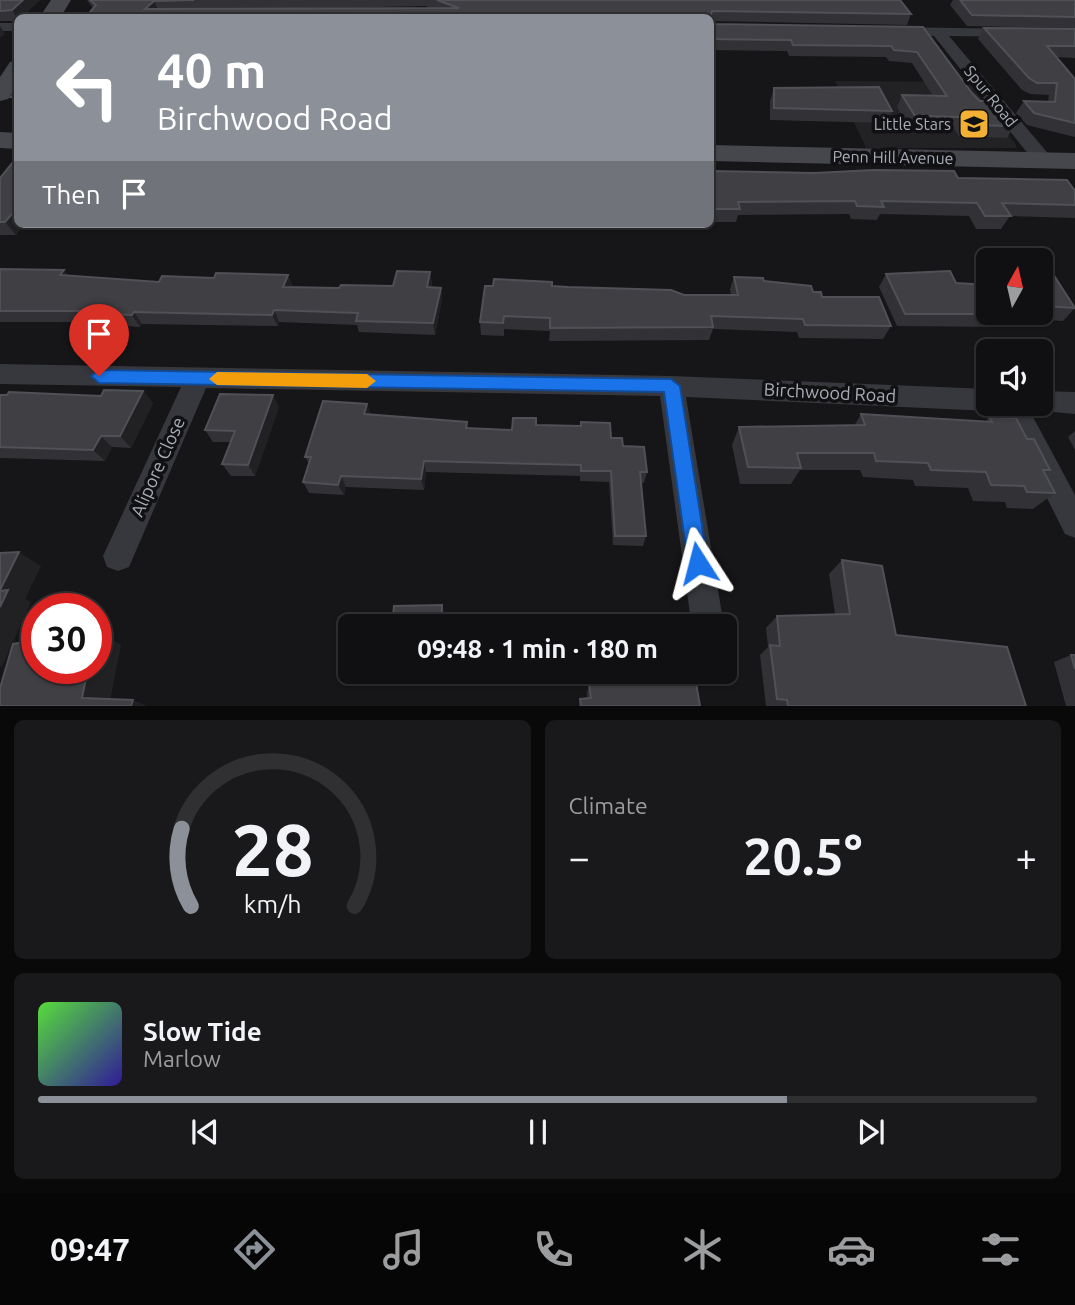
<!DOCTYPE html>
<html lang="en">
<head>
<meta charset="utf-8">
<style>
	:root { --surface:#101012; --page:#19191b; --text:#f1f3f6; --muted:#9c9d9f; --line:#303032; --accent:#8c9099 }
	body { margin:0; font-family:Ubuntu,sans-serif; background:var(--page); color:var(--text); height:100vh; display:flex; flex-direction:column; font-size:26px; white-space:nowrap }
	* { box-sizing:border-box; margin:0 }
	p { font-size:23px; color:var(--muted) }
	.icon { flex:none; width:38px; height:38px; fill:none; stroke:currentColor; stroke-width:2; stroke-linecap:round; stroke-linejoin:round }
	.map { position:relative; height:706px; overflow:hidden }
	.details { display:flex; flex-direction:column; gap:14px; padding:14px; background:#09090a; flex:1 }
	.details>* { flex:none }
	.hud { position:absolute; left:14px; top:14px; width:700px; height:214px; border-radius:10px; box-shadow:0 2px 5px #0004,0 0 0 2px var(--line); background:#8c9099; color:#fff; overflow:hidden }
	.needle { width:46px; rotate:8deg }
	.controls { position:absolute; left:976px; top:248px; display:grid; gap:14px }
	.controls a { display:grid; place-items:center; width:77px; height:77px; border-radius:10px; background:var(--surface); box-shadow:0 2px 5px #0004,0 0 0 2px var(--line); font-size:35px }
	.speed { position:absolute; left:21px; top:593px; display:flex; gap:14px; font-size:35px; font-weight:700; text-align:center }
	.speed>* { display:grid; place-content:center; width:91px; height:91px; border-radius:50%; background:var(--surface); box-shadow:0 2px 5px #0004,0 0 0 2px var(--line); line-height:1 }
	.speed .limit { border:10px solid #d22; background:#fff; color:#111 }
	.pin { position:absolute; display:grid; place-items:center; width:60px; height:60px; color:#fff; margin:-72px -30px; border-radius:50% 50% 50% 0; rotate:-45deg; box-shadow:0 0 7px #0007 }
	.pin .icon { rotate:45deg }
	.me { position:absolute; width:77px; margin:-38px; rotate:351deg; stroke-linejoin:round; filter:drop-shadow(0 0 5px #0008) }
	.turn { display:flex; align-items:center; gap:24px; height:147px; padding:0 28px; font-size:32px }
	.turn .icon { width:91px; height:91px; stroke-width:2.5 }
	.turn b { display:block; font-size:49px; line-height:60px }
	.then { display:flex; align-items:center; height:66px; padding:0 28px; background:#0003; gap:14px; font-size:26px }
	.big { font-size:52px; font-weight:600; line-height:1.1 }
	.details .widget { flex:1; display:flex; flex-direction:column; justify-content:center; gap:10px; min-width:0; padding:0 24px; border-radius:10px; background:var(--page) }
	.details .dial { align-items:center; gap:0 }
	.dial svg { height:182px; overflow:visible; fill:none; stroke:var(--line); stroke-width:7; stroke-linecap:round; text-anchor:middle }
	.dial text { fill:var(--text); stroke:none }
	.song { display:flex; align-items:center; gap:21px }
	.cover { width:84px; height:84px; border-radius:10px; background:linear-gradient(135deg,hsl(110 70% 55%),hsl(250 70% 35%)) }
	.played { height:7px; border-radius:4px; background:linear-gradient(90deg,var(--accent) 75%,var(--line) 75%) }
	.keys { display:flex; justify-content:space-around; direction:ltr }
	.heat { display:flex; justify-content:space-between; align-items:center; font-size:38px; direction:ltr }
	.details .tiles { flex:1; display:grid; gap:14px; grid-template-columns:1fr 1fr }
	.widget:last-child { grid-column:span 2 }
	.trip { position:absolute; left:338px; top:614px; width:399px; height:70px; border-radius:10px; background:var(--surface); box-shadow:0 2px 5px #0004,0 0 0 2px var(--line); font-weight:600; line-height:70px; text-align:center }
	.tab-bar { display:flex; height:112px; justify-content:space-around; align-items:center; background:#060607; color:var(--muted) }
	.tab-bar .icon { width:49px; height:49px }
	.tab-bar .selected { color:var(--accent) }
	.tab-bar b { font-size:32px; color:var(--text) }
	.map>svg:first-child { display:block }
	.built { fill:#222225 }
	.lines { fill:none; stroke-linecap:round; stroke-linejoin:round }
	.street { fill:#37383d; fill-rule:evenodd }
	.secondary { fill:#45474d; fill-rule:evenodd }
	.wall { fill:#323236; fill-rule:evenodd }
	.shaded-wall { fill:#212124 }
	.building { fill:#3f3f44; stroke:#4f5156; stroke-width:2 }
	.route { fill:#1a73e8; stroke:#114b97; stroke-width:2 }
	.slow { fill:#f59e0b }
	.labels { text-anchor:middle; stroke-width:7; stroke-linejoin:round; paint-order:stroke }
	.far-street-label { font-size:16px; fill:#a8adb8; stroke:#111113 }
	.far-poi-label { font-size:16px; fill:#a8adb8; stroke:#111113; text-anchor:end }
	.street-label { font-size:18px; fill:#a8adb8; stroke:#111113 }
</style>
</head>
<body>
<div class="map">
<svg width="1075" height="707" viewBox="0 0 1075 707">
	<rect width="100%" height="100%" fill="#161618"/>
	<polygon class="built" points="835,81 969,82 1016,145 1016,148 866,148"/>
	<g class="lines">
		<g class="street">
			<rect x="0" y="23" width="18" height="8"/>
			<polygon points="893,27 1075,30 1075,38 949,36 1051,157 1053,161 1051,165 1037,165 934,36 888,34 886,31"/>
			<polygon points="0,364 671,376 989,389 989,404 1000,404 989,411 686,397 722,614 717,626 685,626 690,614 660,396 206,388 129,567 118,571 107,567 103,556 181,387 0,384"/>
			<polygon points="1041,391 1075,392 1075,414 1032,410 1029,404 1041,404"/>
			<polygon points="1000,404 1026,404 1075,495 1075,538 1065,534"/>
		</g>
		<g class="secondary">
			<polygon points="51,0 71,0 60,18 39,18"/>
			<polygon points="18,60 18,85 8,99 0,101 0,77 10,62"/>
			<polygon points="0,132 18,133 18,149 0,148"/>
			<polygon points="710,145 1075,153 1075,169 710,161"/>
		</g>
	</g>
	<g class="wall">
		<polygon points="0,0 40,0 21,18 18,18 18,21 0,21"/>
		<path d="M87,0H900L911,14L907,25L710,21V18L93,8ZM426,6L430,8H329Z"/>
		<polygon points="953,0 1075,0 1075,28 967,26 950,5"/>
		<polygon points="710,22 712,24 923,27 972,93 980,101 1014,126 1007,138 959,136 954,129 909,128 897,107 902,95 933,96 912,63 889,61 886,57 789,56 787,51 710,50"/>
		<polygon points="984,28 1075,29 1075,58 1057,57 1075,79 1075,137 1027,125 1016,113 1024,101 1048,102 1049,95 1030,94 1022,90 978,39"/>
		<polygon points="774,88 892,111 886,123 770,120 770,101"/>
		<polygon points="18,91 18,106 11,97"/>
		<polygon points="710,171 958,178 1075,191 1075,218 1010,216 1001,229 976,229 969,216 880,214 877,220 851,219 849,214 738,215 736,222 710,222"/>
		<polygon points="0,178 18,224 24,224 16,235 0,235"/>
		<polygon points="0,269 64,270 68,276 159,282 339,288 393,286 430,272 432,284 431,287 441,288 442,299 435,335 359,332 357,325 279,322 278,326 142,324 140,327 99,324 97,322 0,322"/>
		<polygon points="886,274 956,283 1017,314 1006,327 897,326 879,287"/>
		<polygon points="1041,274 1075,308 1063,321 1032,319 1029,313 1041,313"/>
		<polygon points="734,277 764,281 813,292 891,326 883,339 799,338 797,332 713,329 709,340 549,341 550,331 504,329 504,336 481,335 480,322 552,286 684,295 731,295 730,289"/>
		<polygon points="143,391 153,403 131,448 112,447 105,461 0,458 0,395 101,396"/>
		<polygon points="367,404 370,415 467,422 468,428 512,430 536,425 611,438 623,446 647,472 644,483 641,483 646,536 643,546 613,545 609,482 580,481 580,476 426,472 424,490 346,487 344,495 309,493 303,482 309,464 305,457"/>
		<polygon points="279,407 255,476 231,476 222,464 231,442 213,442 205,430"/>
		<polygon points="861,414 986,421 989,417 1027,439 1050,470 1045,474 1055,493 1033,509 1007,508 1005,502 973,501 968,488 915,486 913,480 863,477 860,470 800,470 791,484 740,484 732,445 739,427 854,426"/>
		<polygon points="1075,431 1075,450 1068,437"/>
		<polygon points="842,560 896,635 1026,706 766,706 760,655 768,647 766,628 777,616 835,614 829,574"/>
		<polygon points="1071,655 1075,655 1075,706 1066,706 1054,662"/>
		<polygon points="442,672 441,684 391,686 386,679"/>
		<polygon points="589,684 700,706 579,706 580,699 587,698 587,693"/>
	</g>
	<g class="shaded-wall">
		<polygon points="23,0 40,0 21,18 18,18 18,19 12,10"/>
		<polygon points="154,1 159,11 145,9"/>
		<polygon points="0,26 5,34 0,38"/>
		<polygon points="18,207 18,224 24,224 16,235 5,222"/>
		<polygon points="64,270 73,281 60,275"/>
		<polygon points="430,272 432,284 429,299 427,287"/>
		<polygon points="288,275 293,286 288,298 283,287"/>
		<polygon points="441,288 442,299 435,335 433,323"/>
		<polygon points="274,310 279,322 278,326 272,315"/>
		<polygon points="134,312 142,324 140,327 132,315"/>
		<polygon points="143,391 153,403 131,448 120,436"/>
		<polygon points="273,395 279,407 255,476 248,465"/>
		<polygon points="367,404 371,415 364,414"/>
		<polygon points="101,436 112,447 105,461 93,450"/>
		<polygon points="424,461 426,472 424,490 421,479"/>
		<polygon points="341,476 346,487 344,495 338,485"/>
		<polygon points="19,552 41,566 25,599 31,602 2,667 0,666 0,591"/>
		<polygon points="442,605 445,613 444,626 441,626"/>
		<polygon points="96,631 121,645 109,706 82,698 88,668 96,668"/>
		<polygon points="438,672 442,672 441,684 438,678"/>
		<polygon points="133,700 147,706 131,706"/>
	</g>
	<g class="building">
		<polygon points="0,0 23,0 12,10 0,11"/>
		<polygon points="90,0 194,0 154,1 145,9 459,8 437,0 900,0 911,14 712,11 710,18 85,18 96,5"/>
		<polygon points="960,0 1075,0 1075,17 972,15"/>
		<polygon points="710,22 712,24 923,27 972,93 980,101 995,101 1014,126 966,125 961,117 915,116 902,95 947,96 917,52 894,50 891,46 793,45 791,40 710,39"/>
		<polygon points="984,28 1075,29 1075,46 1047,46 1075,79 1075,123 1034,113 1024,101 1055,102 1057,83 1037,83 1029,78"/>
		<polygon points="879,87 892,111 774,108 774,88"/>
		<polygon points="18,91 18,97 11,97"/>
		<polygon points="17,157 18,207 5,222 0,222 0,178"/>
		<polygon points="874,170 954,171 958,178 1067,180 1075,191 1075,205 1002,203 1011,216 985,216 977,203 881,201 884,207 857,206 855,201 738,202 740,209 710,209 710,171 815,173"/>
		<polygon points="0,269 64,270 60,275 159,282 162,276 214,278 216,273 288,275 283,287 339,288 341,285 393,286 397,271 430,272 427,287 441,288 433,323 356,321 358,313 274,310 272,315 134,312 132,315 90,313 91,311 0,311"/>
		<polygon points="950,271 956,283 989,285 989,313 1016,313 1017,314 905,314 886,274"/>
		<polygon points="1041,274 1053,274 1075,308 1044,306 1041,302"/>
		<polygon points="734,277 763,278 764,281 811,286 813,292 821,292 822,297 879,297 891,326 805,325 803,319 711,316 713,327 550,328 550,318 504,316 503,323 480,322 485,286 493,286 494,279 552,282 552,286 568,287 671,290 684,295 738,295"/>
		<polygon points="104,390 143,391 120,436 101,436 93,450 0,447 0,395 7,395 9,392 101,396"/>
		<polygon points="220,394 273,395 248,465 222,464 235,431 205,430"/>
		<polygon points="323,401 367,404 364,414 467,422 466,428 512,430 513,418 536,418 536,425 581,426 581,422 610,423 611,438 622,438 623,446 644,447 647,472 640,472 646,536 615,536 611,471 581,471 581,465 424,461 421,479 341,476 338,485 303,482 311,457 305,457"/>
		<polygon points="861,414 992,422 989,417 1016,418 1027,439 1034,439 1050,470 1043,470 1055,493 1027,492 1024,486 991,485 986,472 931,470 928,463 876,461 874,453 797,453 801,468 748,467 739,427 865,425"/>
		<polygon points="19,552 0,590 0,553"/>
		<polygon points="842,560 882,566 896,635 1007,647 1026,706 788,706 787,700 777,699 770,645 780,646 777,616 850,614"/>
		<polygon points="8,590 0,607 0,591"/>
		<polygon points="442,605 441,626 392,626 394,606"/>
		<polygon points="37,640 37,668 88,668 82,698 133,700 131,706 0,706 0,688 13,644"/>
		<polygon points="1071,655 1075,655 1075,669"/>
		<polygon points="387,672 438,672 438,678 386,679"/>
		<polygon points="695,677 700,706 581,706 580,699 591,698 589,684"/>
	</g>
	<polygon class="route" points="99,370 671,379 680,386 708,563 706,570 698,573 691,570 688,563 664,392 99,383 91,376"/>
	<polygon class="slow" points="217,372 367,374 376,381 367,388 217,385 209,379"/>
	<defs>
		<g id="school-square" transform="scale(1.575)"><rect x="-9" y="-9" width="18" height="18" rx="4" fill="#f2b134" stroke="#111113"/><path d="M0-5L7-2L0 1L-7-2ZM-4 1L0 2.5L4 1V4Q0 6-4 4Z" fill="#111"/></g>
	</defs>
	<g fill-rule="evenodd">
		<use href="#school-square" x="974" y="124"/>
	</g>
	<g class="labels">
		<g class="far-street-label">
			<text transform="translate(991 96) rotate(51)" y="6">Spur Road</text>
			<text transform="translate(893 157) rotate(1)" y="6">Penn Hill Avenue</text>
		</g>
		<g class="far-poi-label">
			<text x="951" y="130">Little Stars</text>
		</g>
		<g class="street-label">
			<text transform="translate(830 393) rotate(3)" y="6">Birchwood Road</text>
			<text transform="translate(158 467) rotate(-66)" y="6">Alipore Close</text>
		</g>
	</g>
</svg>
<div class="controls">
<a><svg class="needle" viewBox="-14 -14 28 28"><path d="M0-13l5 13h-10z" fill="#e53935"/><path d="M0 13l5-13h-10z" fill="#9c9d9f"/></svg></a>
<a><svg class="icon" aria-label="sound" viewBox="0 0 24 24"><path d="M4 9h4l5-4v14l-5-4H4zM17 9q2 3 0 6"/></svg></a>
</div>
<div class="speed"><div class="limit">30</div></div>
<div class="pin" style="left:99px;top:376px;background:#d93025"><svg class="icon" aria-label="arrive" viewBox="0 0 24 24"><path d="M6 21V4h12l-3 4 3 4H6"/></svg></div>
<svg class="me" style="left:698px;top:563px" viewBox="-20 -20 40 40"><path d="M0-17L14 15 0 8-14 15z" fill="#1a73e8" stroke="#fff" stroke-width="4"/></svg>
<div class="trip">09:48 · 1 min · 180 m</div>
<div class="hud">
<div class="turn"><svg class="icon" aria-label="left" viewBox="0 0 24 24"><path d="M17 20v-9H6M10 6l-5 5 5 5"/></svg><div><b>40 m</b>Birchwood Road</div></div>
<div class="then">Then<svg class="icon" aria-label="arrive" viewBox="0 0 24 24"><path d="M6 21V4h12l-3 4 3 4H6"/></svg></div>
</div>
</div>
<section class="details">
<div class="tiles">
<div class="widget dial"><svg viewBox="0 0 100 80">
<path d="M14 69A42 42 0 1 1 86 69"/>
<path d="M14 69A42 42 0 0 1 10 35" stroke="#8c9099"/>
<text x="50" y="56" font-size="32" font-weight="700">28</text>
<text x="50" y="72" font-size="11">km/h</text>
</svg></div>
<div class="widget"><p>Climate</p>
<div class="heat"><a>−</a><b class="big">20.5°</b><a>+</a></div>
</div>
<div class="widget">
<div class="song"><i class="cover"></i><div><b>Slow Tide</b><p>Marlow</p></div></div>
<div class="played"></div>
<div class="keys"><svg class="icon" aria-label="previous" viewBox="0 0 24 24"><path d="M18 5L8 12l10 7zM5 5v14"/></svg><svg class="icon" aria-label="pause" viewBox="0 0 24 24"><path d="M8 5v14M16 5v14"/></svg><svg class="icon" aria-label="next" viewBox="0 0 24 24"><path d="M6 5l10 7-10 7zM19 5v14"/></svg></div>
</div>
</div>
</section>
<nav class="tab-bar">
<b>09:47</b>
<svg class="icon selected" aria-label="directions" viewBox="0 0 24 24"><path d="M12 3l9 9-9 9-9-9zM9 14v-3h6M13 9l2 2-2 2"/></svg>
<svg class="icon" aria-label="music" viewBox="0 0 24 24"><path d="M9 18V5l10-2v13"/><circle cx="6" cy="18" r="3"/><circle cx="16" cy="16" r="3"/></svg>
<svg class="icon" aria-label="phone" viewBox="0 0 24 24"><path d="M5 4h4l2 5-3 2q2 4 5 5l2-3 5 2v4C11 20 4 13 5 4z"/></svg>
<svg class="icon" aria-label="climate" viewBox="0 0 24 24"><path d="M12 3v18M4 7l16 10M4 17L20 7"/></svg>
<svg class="icon" aria-label="car" viewBox="0 0 24 24"><path d="M5 17H2v-5l4-1 3-4h7l3 4 3 1v5h-3M9 17h6M6 11h13"/><circle cx="7" cy="17" r="2"/><circle cx="17" cy="17" r="2"/></svg>
<svg class="icon" aria-label="filters" viewBox="0 0 24 24"><path d="M4 7h16M4 17h16"/><circle cx="9" cy="7" r="2"/><circle cx="15" cy="17" r="2"/></svg>
</nav>
</body>
</html>
